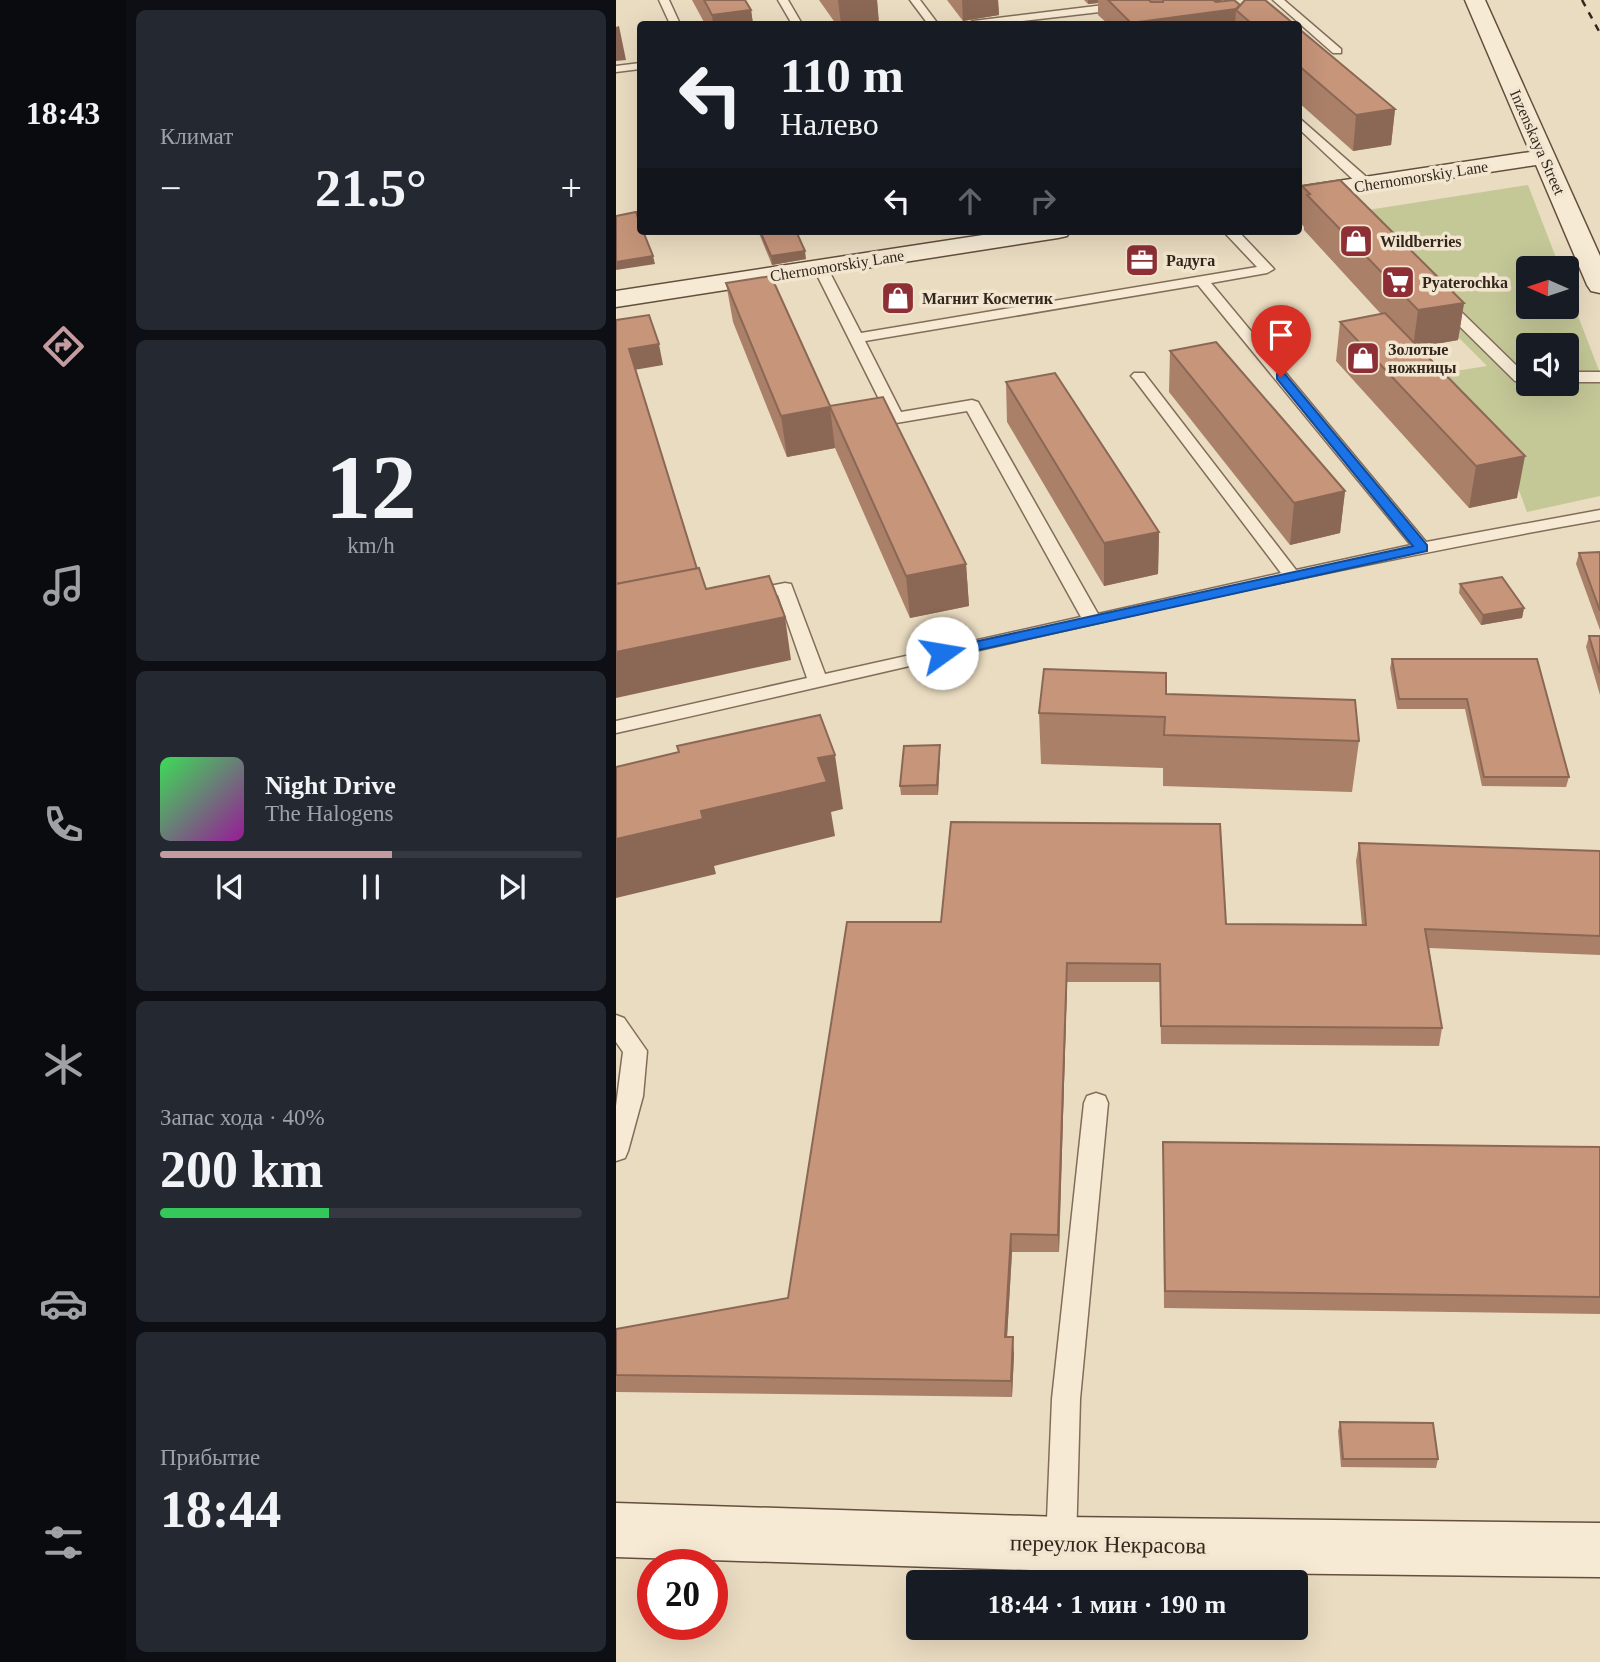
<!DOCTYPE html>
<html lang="ru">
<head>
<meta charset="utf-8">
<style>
	:root { --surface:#171b24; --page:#242831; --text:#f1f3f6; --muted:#9ea1a6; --line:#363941; --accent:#c49b9f }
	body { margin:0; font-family:Georgia,serif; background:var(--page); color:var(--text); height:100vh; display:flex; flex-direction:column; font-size:26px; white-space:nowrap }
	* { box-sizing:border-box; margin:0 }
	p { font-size:23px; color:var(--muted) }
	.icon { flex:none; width:38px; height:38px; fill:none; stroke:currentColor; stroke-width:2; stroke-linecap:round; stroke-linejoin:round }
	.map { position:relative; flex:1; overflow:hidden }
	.side { display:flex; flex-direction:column; gap:10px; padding:10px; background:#0d0f14; width:490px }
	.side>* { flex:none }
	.banner { position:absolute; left:21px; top:21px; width:665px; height:214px; border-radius:7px; box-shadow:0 7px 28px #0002; background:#171b24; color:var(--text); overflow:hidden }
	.needle { width:46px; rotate:273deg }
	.tools { position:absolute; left:900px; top:256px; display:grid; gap:14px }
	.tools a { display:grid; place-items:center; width:63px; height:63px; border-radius:7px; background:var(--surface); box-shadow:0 7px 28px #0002; font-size:35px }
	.speed { position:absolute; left:21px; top:1549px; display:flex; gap:14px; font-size:35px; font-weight:700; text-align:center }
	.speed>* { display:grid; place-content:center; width:91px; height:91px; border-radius:50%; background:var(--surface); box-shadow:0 7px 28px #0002; line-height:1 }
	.speed .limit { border:10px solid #d22; background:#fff; color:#111 }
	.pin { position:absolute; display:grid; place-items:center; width:60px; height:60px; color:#fff; margin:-72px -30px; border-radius:50% 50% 50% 0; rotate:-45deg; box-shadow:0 0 7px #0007 }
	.pin .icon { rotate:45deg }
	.me { position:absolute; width:77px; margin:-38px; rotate:77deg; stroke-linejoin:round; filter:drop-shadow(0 0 5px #0008) }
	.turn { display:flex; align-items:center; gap:24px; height:147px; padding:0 28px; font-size:32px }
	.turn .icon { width:91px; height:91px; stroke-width:2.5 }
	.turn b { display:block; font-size:49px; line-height:60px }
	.lanes { display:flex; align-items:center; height:66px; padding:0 28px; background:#0003; justify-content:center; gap:35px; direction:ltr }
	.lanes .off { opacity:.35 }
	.big { font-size:52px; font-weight:700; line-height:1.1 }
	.side .widget { flex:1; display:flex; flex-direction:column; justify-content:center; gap:10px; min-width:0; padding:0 24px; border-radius:10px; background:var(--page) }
	.side .dial { align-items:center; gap:0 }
	.dial b { font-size:91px; line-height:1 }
	.song { display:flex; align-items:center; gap:21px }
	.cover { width:84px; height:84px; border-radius:10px; background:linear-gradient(135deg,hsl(130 70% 55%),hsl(300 70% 35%)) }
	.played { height:7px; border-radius:4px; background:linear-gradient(90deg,var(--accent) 55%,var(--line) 55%) }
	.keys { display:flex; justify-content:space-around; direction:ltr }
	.heat { display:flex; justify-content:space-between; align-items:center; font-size:38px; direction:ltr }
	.charge { height:10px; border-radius:5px; background:linear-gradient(90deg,#34c759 40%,var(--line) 0) }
	.trip { position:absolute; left:290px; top:1570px; width:402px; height:70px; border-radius:7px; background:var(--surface); box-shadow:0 7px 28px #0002; font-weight:700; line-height:70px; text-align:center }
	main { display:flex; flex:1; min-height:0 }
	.tabs { display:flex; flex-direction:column; width:126px; justify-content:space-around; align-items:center; background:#090b0e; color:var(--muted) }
	.tabs .icon { width:49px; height:49px }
	.tabs .on { color:var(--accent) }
	.tabs b { font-size:32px; color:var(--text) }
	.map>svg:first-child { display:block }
	.green { fill:#c4c796; fill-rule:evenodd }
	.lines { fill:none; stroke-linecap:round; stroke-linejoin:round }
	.lane-casing { stroke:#826d5a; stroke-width:3 }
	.secondary-casing { stroke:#644f3e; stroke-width:3 }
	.lane { fill:#f6ead4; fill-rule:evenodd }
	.secondary { fill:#f6ead4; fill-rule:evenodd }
	.rail { stroke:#33271d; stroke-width:2.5; stroke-dasharray:7 7; stroke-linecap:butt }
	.wall { fill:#aa8069 }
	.shaded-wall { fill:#8b6855 }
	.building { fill:#c6957a; stroke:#8b6855; stroke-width:2 }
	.route { fill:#1a73e8; stroke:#114b97; stroke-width:2 }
	.labels { text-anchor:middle; stroke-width:7; stroke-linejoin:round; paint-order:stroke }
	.far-street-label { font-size:16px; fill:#33271d; stroke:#f2e6d0 }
	.far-poi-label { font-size:16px; font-weight:bold; fill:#33271d; stroke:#f2e6d0; text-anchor:start }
	.near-street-label { font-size:23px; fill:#33271d; stroke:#f2e6d0 }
</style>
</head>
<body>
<main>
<nav class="tabs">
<b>18:43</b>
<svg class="icon on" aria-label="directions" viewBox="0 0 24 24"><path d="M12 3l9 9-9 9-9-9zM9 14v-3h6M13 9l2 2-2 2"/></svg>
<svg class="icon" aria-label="music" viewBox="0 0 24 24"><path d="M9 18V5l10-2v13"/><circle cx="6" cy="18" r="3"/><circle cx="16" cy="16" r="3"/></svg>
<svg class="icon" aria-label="phone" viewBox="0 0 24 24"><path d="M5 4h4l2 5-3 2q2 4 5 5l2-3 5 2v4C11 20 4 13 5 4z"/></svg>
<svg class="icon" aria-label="climate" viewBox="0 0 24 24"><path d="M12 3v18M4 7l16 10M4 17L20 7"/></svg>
<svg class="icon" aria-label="car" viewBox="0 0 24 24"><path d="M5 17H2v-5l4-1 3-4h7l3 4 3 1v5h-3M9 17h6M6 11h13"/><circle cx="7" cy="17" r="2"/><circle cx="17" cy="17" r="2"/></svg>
<svg class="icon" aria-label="filters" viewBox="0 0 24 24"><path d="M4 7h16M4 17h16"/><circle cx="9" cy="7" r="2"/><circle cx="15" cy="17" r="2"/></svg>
</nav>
<section class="side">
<div class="widget"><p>Климат</p>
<div class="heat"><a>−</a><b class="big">21.5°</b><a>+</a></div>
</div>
<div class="widget dial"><b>12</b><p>km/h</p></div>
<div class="widget">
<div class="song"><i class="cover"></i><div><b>Night Drive</b><p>The Halogens</p></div></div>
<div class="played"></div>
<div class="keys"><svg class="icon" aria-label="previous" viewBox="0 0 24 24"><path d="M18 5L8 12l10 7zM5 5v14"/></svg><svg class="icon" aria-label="pause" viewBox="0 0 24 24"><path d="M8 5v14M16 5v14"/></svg><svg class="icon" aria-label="next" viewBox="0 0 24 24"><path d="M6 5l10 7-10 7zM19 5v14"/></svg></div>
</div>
<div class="widget"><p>Запас хода · 40%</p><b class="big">200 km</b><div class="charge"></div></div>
<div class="widget"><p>Прибытие</p><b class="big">18:44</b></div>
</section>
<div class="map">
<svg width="984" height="1662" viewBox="0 0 984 1662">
	<rect width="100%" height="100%" fill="#eadcc1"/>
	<path class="green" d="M912,185L944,268H912V306H950V285L984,373V496L911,512L898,477L808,376L871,366L720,215ZM912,345H950V383H912Z"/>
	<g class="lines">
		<g class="lane-casing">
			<g id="lane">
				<polygon points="43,0 53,0 64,24 54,24"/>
				<polygon points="162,0 172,0 186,24 176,24"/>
				<polygon points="294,0 304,0 322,24 312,24"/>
				<polygon points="657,0 668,0 725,49 725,53 717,53"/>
				<polygon points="521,1 546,24 535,24 518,8 380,24 352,24 357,21"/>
				<polygon points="24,63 24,69 0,72 0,66"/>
				<polygon points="682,117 755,181 755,187 745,187 682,128"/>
				<path d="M607,231H622L658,269L651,273L595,283L810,542L984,510V520C654,578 327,660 0,733V721L191,678L162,595L133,600L124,595L127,591L169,583L175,584L209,674L465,617L351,411L280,423L274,421L197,267L199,264H209L211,267L245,333L641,267ZM582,285L795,545L680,570L528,373H518L515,376L518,379L665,573L482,614L362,402L356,400L285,412L249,341Z"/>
				<polygon points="826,297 831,298 908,373 912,372 912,382 899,381 821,304 819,301 821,298"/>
				<rect x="950" y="372" width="34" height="10"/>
				<polygon points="0,1015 8,1018 31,1051 27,1096 12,1151 9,1158 0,1161 0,1106 7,1052 0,1042"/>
				<polygon points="480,1093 489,1096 492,1103 464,1399 460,1544 456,1554 445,1559 434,1554 430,1544 436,1399 468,1103 471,1096"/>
			</g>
		</g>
		<g class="secondary-casing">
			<g id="secondary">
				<polygon points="849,0 869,0 984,256 984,293 975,291 971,285 920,165 682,201 682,187 914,152"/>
				<polygon points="393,231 454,231 451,236 442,238 0,307 0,291"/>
				<polygon points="0,1503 445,1517 984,1523 984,1577 445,1571 0,1557"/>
			</g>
		</g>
		<use href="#lane" class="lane"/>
		<use href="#secondary" class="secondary"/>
		<polyline class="rail" points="966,0 984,33"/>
	</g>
	<g class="wall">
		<polygon points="76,0 129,0 135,10 137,24 89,24"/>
		<polygon points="203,0 261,0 263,24 220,24"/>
		<polygon points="331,0 382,0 383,15 347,21"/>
		<polygon points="468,0 606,0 606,1 624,5 678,24 492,24 482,15 482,3 472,4"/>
		<polygon points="682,28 779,109 775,145 737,151 682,102"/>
		<polygon points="686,186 848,303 842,340 802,347 901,498 853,508 720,361 724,322 765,314 688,230 688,227 683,221"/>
		<polygon points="142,231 180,231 190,259 156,265"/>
		<polygon points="110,283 214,406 350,564 353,606 294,618 219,448 171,457 117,322"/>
		<polygon points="554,351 729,491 724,533 674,545 553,392"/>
		<polygon points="390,382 543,532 542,574 488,586 391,422"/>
		<polygon points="984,552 984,630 960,564 963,553"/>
		<polygon points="844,584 908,608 906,618 865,625 843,593"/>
		<polygon points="973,636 984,636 984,695 970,647"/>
		<polygon points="776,659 921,659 953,777 950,787 866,786 849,709 781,709 774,668"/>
		<polygon points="550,694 743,741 736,792 547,786 547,768 425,764 423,713"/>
		<polygon points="324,755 322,795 285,795 284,786"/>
		<polygon points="743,843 984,851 984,955 813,948 826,1028 823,1046 545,1044 544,982 451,982 443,1252 396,1252 391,1337 398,1354 396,1397 0,1392 0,1329 172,1298 231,922 746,925 740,861"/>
		<polygon points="547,1142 984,1147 984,1314 548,1308"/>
		<polygon points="724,1422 822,1459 820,1468 725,1467 722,1431"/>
	</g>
	<g class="shaded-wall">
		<polygon points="222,0 261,0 263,24 225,24"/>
		<polygon points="346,0 382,0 383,15 347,21"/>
		<polygon points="472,0 482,0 482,3 472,4"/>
		<polygon points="593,0 606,0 606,11 620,10 619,24 515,24 515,23"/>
		<polygon points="135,10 137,24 97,24 96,15"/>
		<polygon points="3,26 10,60 0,61 0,27"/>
		<polygon points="779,109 775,145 737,151 740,115"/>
		<polygon points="189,251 190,259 156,265 155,256"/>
		<polygon points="37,256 39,264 0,270 0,262"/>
		<polygon points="848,303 842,340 797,348 802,310"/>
		<polygon points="43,344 47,365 18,370 13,349"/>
		<polygon points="214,407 219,448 171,457 165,416"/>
		<polygon points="909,456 901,498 853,508 860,466"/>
		<polygon points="729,491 724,533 674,545 678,503"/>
		<polygon points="543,532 542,574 488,586 488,543"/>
		<polygon points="350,564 353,606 294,618 290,576"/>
		<polygon points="908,608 906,618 865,625 867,615"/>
		<polygon points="169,617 175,660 0,698 0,652"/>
		<polygon points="324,745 324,755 322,795 321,785"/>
		<polygon points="219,755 227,809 215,812 219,836 98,866 100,874 0,898 0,839 85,811 202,758"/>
		<polygon points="451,963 451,982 443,1252 442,1235"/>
		<polygon points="395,1234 396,1252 390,1354 389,1337"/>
		<polygon points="397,1337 398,1354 396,1397 395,1381"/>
	</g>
	<g class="building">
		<polygon points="88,0 129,0 135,10 96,15"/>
		<polygon points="492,0 533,0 535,2 547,2 547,0 597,0 600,2 618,0 624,5 620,9 515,23"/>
		<polygon points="629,0 649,0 678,24 636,24 620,10"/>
		<polygon points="682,28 779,109 740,115 682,65"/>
		<polygon points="724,180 848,303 802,310 691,195 694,194 686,186"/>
		<polygon points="20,212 24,224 24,231 27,231 37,256 0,262 0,216"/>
		<polygon points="144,231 180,231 189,251 155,256"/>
		<polygon points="155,276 214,406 267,397 350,564 290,576 214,407 165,416 110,283"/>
		<polygon points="769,313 909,456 860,466 724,322"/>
		<polygon points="33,315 43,344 13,349 81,569 0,584 0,320"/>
		<polygon points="600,342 729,491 678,503 554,351"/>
		<polygon points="439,373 543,532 488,543 390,382"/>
		<polygon points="984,552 984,611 963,553"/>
		<polygon points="83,568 90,589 153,576 169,617 0,652 0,584"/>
		<polygon points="886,577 908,608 867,615 844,584"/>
		<polygon points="973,636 984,636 984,673"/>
		<polygon points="776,659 921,659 953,777 868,777 851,699 783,699"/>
		<polygon points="428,669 550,673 550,694 739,700 743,741 548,735 549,717 423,713"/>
		<polygon points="204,715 219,755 202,758 211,782 85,811 87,819 0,839 0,767 63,752 61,746"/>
		<polygon points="324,745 321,785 284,786 288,746"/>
		<polygon points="335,822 604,824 610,924 750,925 743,843 984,851 984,936 809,929 826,1028 545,1026 544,964 451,963 442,1235 395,1234 389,1337 397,1337 395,1381 0,1375 0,1329 172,1298 231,922 325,922"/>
		<polygon points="547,1142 984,1147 984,1297 549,1291"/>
		<polygon points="724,1422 817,1423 822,1459 727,1459"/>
	</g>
	<polygon class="route" points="661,374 669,374 811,545 811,551 326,658 321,657 319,653 326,649 797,546 661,379"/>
	<defs>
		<g id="shop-square" transform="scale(1.75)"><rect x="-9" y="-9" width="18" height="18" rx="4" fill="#8d2f35" stroke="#f2e6d0"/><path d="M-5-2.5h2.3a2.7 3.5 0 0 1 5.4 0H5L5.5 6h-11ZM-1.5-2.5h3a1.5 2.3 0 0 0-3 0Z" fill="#fff"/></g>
		<g id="office-square" transform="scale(1.75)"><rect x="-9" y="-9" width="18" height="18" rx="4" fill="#8d2f35" stroke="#f2e6d0"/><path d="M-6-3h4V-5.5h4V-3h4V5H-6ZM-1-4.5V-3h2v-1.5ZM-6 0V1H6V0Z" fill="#fff"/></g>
		<g id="supermarket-square" transform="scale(1.75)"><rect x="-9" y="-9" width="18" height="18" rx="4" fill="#8d2f35" stroke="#f2e6d0"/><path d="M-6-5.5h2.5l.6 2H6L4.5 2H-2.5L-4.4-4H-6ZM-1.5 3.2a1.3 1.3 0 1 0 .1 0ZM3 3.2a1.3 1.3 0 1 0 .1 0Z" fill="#fff"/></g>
	</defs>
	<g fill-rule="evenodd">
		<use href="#shop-square" x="740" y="241"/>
		<use href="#office-square" x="526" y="260"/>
		<use href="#supermarket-square" x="782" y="282"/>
		<use href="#shop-square" x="282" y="298"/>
		<use href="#shop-square" x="747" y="358"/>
	</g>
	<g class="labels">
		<g class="far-street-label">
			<text transform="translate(922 142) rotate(66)" y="6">Inzenskaya Street</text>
			<text transform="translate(805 176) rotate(-9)" y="6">Chernomorskiy Lane</text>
			<text transform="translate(221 265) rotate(-9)" y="6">Chernomorskiy Lane</text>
		</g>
		<g class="far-poi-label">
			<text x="764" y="247">Wildberries</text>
			<text x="550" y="266">Радуга</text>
			<text x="806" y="288">Pyaterochka</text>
			<text x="306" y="304">Магнит Косметик</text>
			<text x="772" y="355">Золотые<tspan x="772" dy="18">ножницы</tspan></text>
		</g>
		<g class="near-street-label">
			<text transform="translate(492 1544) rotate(1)" y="8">переулок Некрасова</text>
		</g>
	</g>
</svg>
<div class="tools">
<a><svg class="needle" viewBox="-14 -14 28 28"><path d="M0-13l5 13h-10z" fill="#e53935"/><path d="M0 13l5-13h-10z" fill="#9ea1a6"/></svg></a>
<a><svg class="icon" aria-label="sound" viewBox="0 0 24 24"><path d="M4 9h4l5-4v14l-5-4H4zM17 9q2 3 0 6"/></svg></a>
</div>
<div class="speed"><div class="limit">20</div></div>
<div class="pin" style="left:665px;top:377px;background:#d93025"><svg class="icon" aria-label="arrive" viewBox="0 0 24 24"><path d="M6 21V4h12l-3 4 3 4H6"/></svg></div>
<svg class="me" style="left:326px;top:653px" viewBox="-20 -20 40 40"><circle r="19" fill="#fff"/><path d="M0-13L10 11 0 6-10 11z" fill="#1a73e8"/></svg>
<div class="trip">18:44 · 1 мин · 190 m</div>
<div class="banner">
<div class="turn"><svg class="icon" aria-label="left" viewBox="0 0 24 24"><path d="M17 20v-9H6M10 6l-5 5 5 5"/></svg><div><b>110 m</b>Налево</div></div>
<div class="lanes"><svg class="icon" aria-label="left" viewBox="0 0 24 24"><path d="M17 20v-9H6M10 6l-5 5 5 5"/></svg><svg class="icon off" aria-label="ahead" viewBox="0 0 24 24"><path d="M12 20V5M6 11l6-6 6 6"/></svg><svg class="icon off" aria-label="right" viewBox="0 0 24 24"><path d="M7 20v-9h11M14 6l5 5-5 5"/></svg></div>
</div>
</div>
</main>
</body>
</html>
